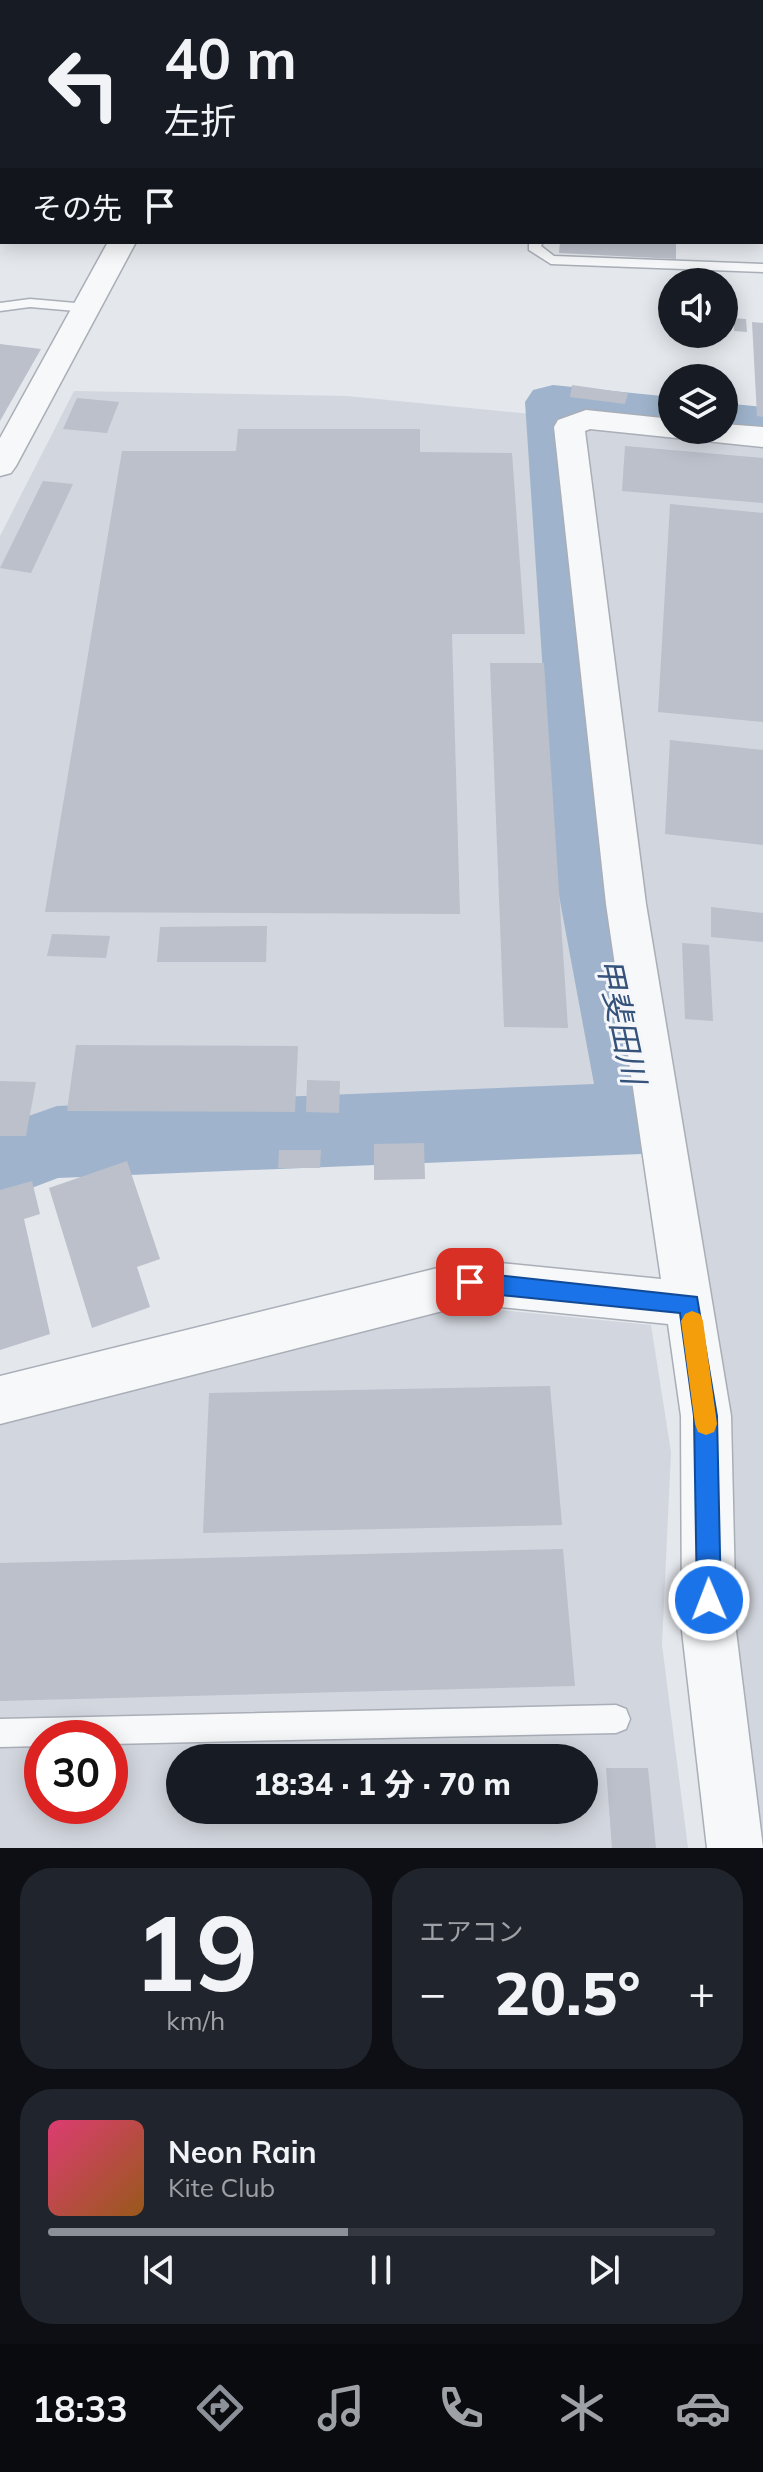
<!DOCTYPE html>
<html lang="ja">
<head>
<meta charset="utf-8">
<style>
	:root { --surface:#171b24; --page:#20242c; --text:#f1f3f6; --muted:#9ea1a6; --line:#363941; --accent:#8c9099 }
	body { margin:0; font-family:Mulish,"Noto Sans JP",sans-serif; background:var(--page); color:var(--text); height:100vh; display:flex; flex-direction:column; font-size:30px; white-space:nowrap }
	* { box-sizing:border-box; margin:0 }
	p { font-size:26px; color:var(--muted) }
	.icon { flex:none; width:44px; height:44px; fill:none; stroke:currentColor; stroke-width:2; stroke-linecap:round; stroke-linejoin:round }
	.map { position:relative; height:1848px; overflow:hidden }
	.sheet { display:flex; flex-direction:column; gap:20px; padding:20px; background:#0d0f14; flex:1 }
	.sheet>* { flex:none }
	.top-card { position:absolute; left:0px; top:0px; width:764px; height:244px; box-shadow:0 4px 20px #0003; background:#171b24; color:var(--text); overflow:hidden }
	.tools { position:absolute; left:658px; top:268px; display:grid; gap:16px }
	.tools a { display:grid; place-items:center; width:80px; height:80px; border-radius:50%; background:var(--surface); box-shadow:0 4px 20px #0003; font-size:40px }
	.speed { position:absolute; left:24px; top:1720px; display:flex; gap:16px; font-size:40px; font-weight:700; text-align:center }
	.speed>* { display:grid; place-content:center; width:104px; height:104px; border-radius:50%; background:var(--surface); box-shadow:0 4px 20px #0003; line-height:1 }
	.speed .limit { border:12px solid #d22; background:#fff; color:#111 }
	.pin { position:absolute; display:grid; place-items:center; width:68px; height:68px; color:#fff; margin:-34px; border-radius:16px; box-shadow:0 4px 12px #0006 }
	.me { position:absolute; width:88px; margin:-44px; rotate:359deg; stroke-linejoin:round; filter:drop-shadow(0 0 6px #0008) }
	.turn { display:flex; align-items:center; gap:28px; height:168px; padding:0 32px; font-size:36px }
	.turn .icon { width:104px; height:104px; stroke-width:2.5 }
	.turn b { display:block; font-size:56px; line-height:68px }
	.then { display:flex; align-items:center; height:76px; padding:0 32px; background:#0003; gap:16px; font-size:30px }
	.big { font-size:60px; font-weight:800; line-height:1.1 }
	.sheet .card { flex:1; display:flex; flex-direction:column; justify-content:center; gap:12px; min-width:0; padding:0 28px; border-radius:32px; background:var(--page) }
	.sheet .dial { align-items:center; gap:0 }
	.dial b { font-size:104px; line-height:1 }
	.song { display:flex; align-items:center; gap:24px }
	.cover { width:96px; height:96px; border-radius:12px; background:linear-gradient(135deg,hsl(340 70% 55%),hsl(30 70% 35%)) }
	.played { height:8px; border-radius:4px; background:linear-gradient(90deg,var(--accent) 45%,var(--line) 45%) }
	.keys { display:flex; justify-content:space-around; direction:ltr }
	.heat { display:flex; justify-content:space-between; align-items:center; font-size:44px; direction:ltr }
	.sheet .tiles { flex:1; display:grid; gap:20px; grid-template-columns:1fr 1fr }
	.card:last-child { grid-column:span 2 }
	.trip { position:absolute; left:166px; top:1744px; width:432px; height:80px; border-radius:40px; background:var(--surface); box-shadow:0 4px 20px #0003; font-weight:800; line-height:80px; text-align:center }
	.tabs { display:flex; height:128px; justify-content:space-around; align-items:center; background:#090b0e; color:var(--muted) }
	.tabs .icon { width:56px; height:56px }
	.tabs .on { color:var(--accent) }
	.tabs b { font-size:36px; color:var(--text) }
	.map>svg:first-child { display:block }
	.built { fill:#d2d6de; fill-rule:evenodd }
	.lines { fill:none; stroke-linecap:round; stroke-linejoin:round }
	.river { fill:#9fb4cc; fill-rule:evenodd }
	.building { fill:#bbc0ca }
	.service-casing { stroke:#a9aeb7; stroke-width:3 }
	.minor-casing { stroke:#a9aeb7; stroke-width:3 }
	.service { fill:#f7f8fa; fill-rule:evenodd }
	.minor { fill:#f7f8fa; fill-rule:evenodd }
	.route { fill:#1a73e8; stroke:#114b97; stroke-width:2 }
	.slow { fill:#f59e0b }
	.labels { text-anchor:middle; stroke-width:6; stroke-linejoin:round; paint-order:stroke }
	.water-label { font-size:32px; font-style:italic; fill:#34527a; stroke:#f4f6f9 }
</style>
</head>
<body>
<div class="map">
<svg width="763" height="1848" viewBox="0 0 763 1848">
	<rect width="100%" height="100%" fill="#e4e7ec"/>
	<g class="built">
		<polygon points="74,391 347,396 540,415 582,885 623,1113 56,1133 0,1155 0,536"/>
		<polygon points="583,429 763,448 763,1848 736,1662 732,1431 657,996"/>
		<path d="M470,1307L651,1325L671,1452L662,1645L688,1848H0V1416L396,1318ZM42,1738H110V1806H42ZM180,1758H584V1810H180Z"/>
	</g>
	<g class="lines">
		<g class="river">
			<polygon points="553,385 672,397 672,430 677,430 672,431 583,422 629,885 681,1118 670,1143 641,1154 58,1178 0,1200 0,1126 57,1106 594,1084 557,885 525,402 533,390"/>
			<polygon points="724,403 763,407 763,441 704,432 703,430 724,430"/>
		</g>
	</g>
	<g class="building">
		<polygon points="560,242 676,242 676,259 559,253"/>
		<polygon points="733,318 746,319 747,332 734,331"/>
		<polygon points="752,322 763,323 763,417 757,416"/>
		<polygon points="0,344 41,349 0,421"/>
		<polygon points="572,385 628,393 625,404 570,397"/>
		<polygon points="77,398 119,402 107,433 63,429"/>
		<polygon points="238,429 420,429 420,452 512,453 525,634 452,634 460,914 45,912 122,451 236,451"/>
		<polygon points="625,446 763,458 763,503 622,491"/>
		<polygon points="43,481 73,484 31,573 0,568"/>
		<polygon points="670,504 763,513 763,722 658,712"/>
		<polygon points="490,663 544,663 568,1028 504,1027"/>
		<polygon points="670,740 763,750 763,845 665,834"/>
		<polygon points="711,907 763,913 763,942 711,937"/>
		<polygon points="267,926 266,962 157,962 160,927"/>
		<polygon points="52,934 110,936 106,958 47,956"/>
		<polygon points="682,943 709,945 713,1021 685,1019"/>
		<polygon points="76,1045 298,1046 295,1112 67,1111"/>
		<polygon points="307,1080 340,1081 339,1113 306,1112"/>
		<polygon points="0,1081 36,1082 26,1136 0,1136"/>
		<polygon points="424,1143 425,1179 374,1180 374,1144"/>
		<polygon points="279,1150 321,1150 320,1168 278,1168"/>
		<polygon points="127,1161 160,1259 137,1267 150,1307 92,1328 49,1188"/>
		<polygon points="32,1181 40,1214 24,1219 50,1334 0,1350 0,1190"/>
		<polygon points="550,1386 562,1525 203,1533 209,1393"/>
		<polygon points="563,1549 575,1686 0,1701 0,1563"/>
		<polygon points="606,1768 648,1768 656,1848 612,1848"/>
	</g>
	<g class="lines">
		<g class="service-casing">
			<g id="service">
				<polygon points="529,242 543,242 541,246 554,256 763,264 763,272 551,264 529,250"/>
				<polygon points="30,299 87,304 94,308 87,312 30,307 0,311 0,303"/>
				<polygon points="616,1705 626,1709 630,1719 626,1729 616,1733 110,1744 110,1738 42,1738 42,1746 0,1747 0,1719"/>
			</g>
		</g>
		<g class="minor-casing">
			<g id="minor">
				<polygon points="108,242 136,242 16,466 11,473 0,476 0,438"/>
				<polygon points="586,410 672,419 672,430 724,430 724,424 763,427 763,447 590,429 585,431 646,904 731,1416 736,1631 763,1848 707,1848 682,1631 681,1416 668,1324 470,1304 0,1424 0,1376 470,1260 661,1279 606,904 554,427 558,420"/>
			</g>
		</g>
		<use href="#service" class="service"/>
		<use href="#minor" class="minor"/>
	</g>
	<polygon class="route" points="470,1272 697,1297 717,1416 721,1600 717,1608 709,1612 700,1608 697,1600 694,1416 680,1313 470,1292 463,1289 460,1282 463,1274"/>
	<polygon class="slow" points="692,1311 700,1314 703,1321 717,1424 714,1432 706,1435 698,1432 695,1424 681,1321 685,1314"/>
	<g class="labels">
		<g class="water-label">
			<text transform="translate(621 1021) rotate(78)" y="11">甲斐田川</text>
		</g>
	</g>
</svg>
<div class="tools">
<a><svg class="icon" aria-label="sound" viewBox="0 0 24 24"><path d="M4 9h4l5-4v14l-5-4H4zM17 9q2 3 0 6"/></svg></a>
<a><svg class="icon" aria-label="layers" viewBox="0 0 24 24"><path d="M12 4l9 5-9 5-9-5zM3 14l9 5 9-5"/></svg></a>
</div>
<div class="speed"><div class="limit">30</div></div>
<div class="pin" style="left:470px;top:1282px;background:#d93025"><svg class="icon" aria-label="arrive" viewBox="0 0 24 24"><path d="M6 21V4h12l-3 4 3 4H6"/></svg></div>
<svg class="me" style="left:709px;top:1600px" viewBox="-20 -20 40 40"><circle r="17" fill="#1a73e8" stroke="#fff" stroke-width="3"/><path d="M0-11L8 9 0 5-8 9z" fill="#fff"/></svg>
<div class="trip">18:34 · 1 分 · 70 m</div>
<div class="top-card">
<div class="turn"><svg class="icon" aria-label="left" viewBox="0 0 24 24"><path d="M17 20v-9H6M10 6l-5 5 5 5"/></svg><div><b>40 m</b>左折</div></div>
<div class="then">その先<svg class="icon" aria-label="arrive" viewBox="0 0 24 24"><path d="M6 21V4h12l-3 4 3 4H6"/></svg></div>
</div>
</div>
<section class="sheet">
<div class="tiles">
<div class="card dial"><b>19</b><p>km/h</p></div>
<div class="card"><p>エアコン</p>
<div class="heat"><a>−</a><b class="big">20.5°</b><a>+</a></div>
</div>
<div class="card">
<div class="song"><i class="cover"></i><div><b>Neon Rain</b><p>Kite Club</p></div></div>
<div class="played"></div>
<div class="keys"><svg class="icon" aria-label="previous" viewBox="0 0 24 24"><path d="M18 5L8 12l10 7zM5 5v14"/></svg><svg class="icon" aria-label="pause" viewBox="0 0 24 24"><path d="M8 5v14M16 5v14"/></svg><svg class="icon" aria-label="next" viewBox="0 0 24 24"><path d="M6 5l10 7-10 7zM19 5v14"/></svg></div>
</div>
</div>
</section>
<nav class="tabs">
<b>18:33</b>
<svg class="icon on" aria-label="directions" viewBox="0 0 24 24"><path d="M12 3l9 9-9 9-9-9zM9 14v-3h6M13 9l2 2-2 2"/></svg>
<svg class="icon" aria-label="music" viewBox="0 0 24 24"><path d="M9 18V5l10-2v13"/><circle cx="6" cy="18" r="3"/><circle cx="16" cy="16" r="3"/></svg>
<svg class="icon" aria-label="phone" viewBox="0 0 24 24"><path d="M5 4h4l2 5-3 2q2 4 5 5l2-3 5 2v4C11 20 4 13 5 4z"/></svg>
<svg class="icon" aria-label="climate" viewBox="0 0 24 24"><path d="M12 3v18M4 7l16 10M4 17L20 7"/></svg>
<svg class="icon" aria-label="car" viewBox="0 0 24 24"><path d="M5 17H2v-5l4-1 3-4h7l3 4 3 1v5h-3M9 17h6M6 11h13"/><circle cx="7" cy="17" r="2"/><circle cx="17" cy="17" r="2"/></svg>
</nav>
</body>
</html>
